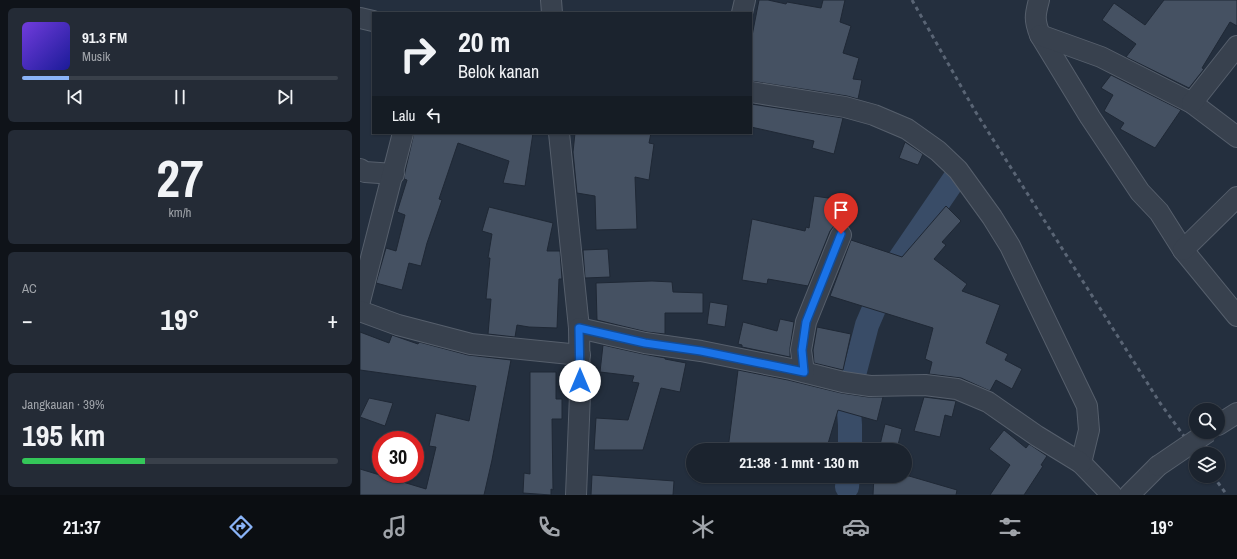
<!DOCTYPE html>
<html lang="id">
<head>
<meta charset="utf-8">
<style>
	:root { --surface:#1b232e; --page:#242b36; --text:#f1f3f6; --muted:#a0a4aa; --line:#39404a; --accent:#8ab4f8 }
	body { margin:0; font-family:"Archivo Narrow",sans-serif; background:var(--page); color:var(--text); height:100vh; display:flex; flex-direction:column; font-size:15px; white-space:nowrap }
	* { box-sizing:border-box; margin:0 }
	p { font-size:13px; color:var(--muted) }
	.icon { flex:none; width:22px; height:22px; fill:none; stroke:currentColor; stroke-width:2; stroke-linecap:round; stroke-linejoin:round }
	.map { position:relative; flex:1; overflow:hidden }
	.details { display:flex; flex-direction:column; gap:8px; padding:8px; background:#0f1319; width:360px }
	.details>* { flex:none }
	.guide { position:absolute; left:12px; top:12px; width:380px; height:122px; border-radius:0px; box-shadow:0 1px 3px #0004,0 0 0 1px var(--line); background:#1b232e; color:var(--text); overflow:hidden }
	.controls { position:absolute; left:829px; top:403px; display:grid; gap:8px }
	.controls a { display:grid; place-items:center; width:36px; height:36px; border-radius:50%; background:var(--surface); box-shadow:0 1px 3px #0004,0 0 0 1px var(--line); font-size:20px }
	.speed { position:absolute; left:12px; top:431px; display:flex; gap:8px; font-size:20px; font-weight:700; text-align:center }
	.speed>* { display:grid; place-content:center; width:52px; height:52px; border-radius:50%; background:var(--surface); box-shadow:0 1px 3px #0004,0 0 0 1px var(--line); line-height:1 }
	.speed .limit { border:6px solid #d22; background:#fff; color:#111 }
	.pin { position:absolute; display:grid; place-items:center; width:34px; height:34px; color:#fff; margin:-41px -17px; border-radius:50% 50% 50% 0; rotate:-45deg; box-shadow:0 0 4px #0007 }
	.pin .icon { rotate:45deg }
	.me { position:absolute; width:44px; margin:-22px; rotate:0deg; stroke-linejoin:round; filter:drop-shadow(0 0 3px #0008) }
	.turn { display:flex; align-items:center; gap:14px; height:84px; padding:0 20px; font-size:18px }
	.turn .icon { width:52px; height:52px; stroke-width:2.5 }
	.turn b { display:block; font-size:28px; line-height:34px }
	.then { display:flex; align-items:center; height:38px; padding:0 20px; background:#0003; gap:8px; font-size:15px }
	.big { font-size:30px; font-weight:700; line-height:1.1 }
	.details .tile { flex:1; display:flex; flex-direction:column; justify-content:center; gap:6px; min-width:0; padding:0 14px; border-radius:6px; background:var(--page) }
	.details .dial { align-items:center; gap:0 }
	.dial b { font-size:52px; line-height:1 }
	.song { display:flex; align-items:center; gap:12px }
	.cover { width:48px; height:48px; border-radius:6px; background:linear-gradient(135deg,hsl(260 70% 55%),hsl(240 70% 35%)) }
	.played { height:4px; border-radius:2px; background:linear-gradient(90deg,var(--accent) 15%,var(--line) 15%) }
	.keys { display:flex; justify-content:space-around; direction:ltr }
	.heat { display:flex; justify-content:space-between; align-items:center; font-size:22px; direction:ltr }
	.charge { height:6px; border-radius:3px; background:linear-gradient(90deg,#34c759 39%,var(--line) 0) }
	.trip { position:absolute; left:326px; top:443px; width:226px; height:40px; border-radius:20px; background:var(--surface); box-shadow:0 1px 3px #0004,0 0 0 1px var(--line); font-weight:700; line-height:40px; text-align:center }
	.dock { display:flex; height:64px; justify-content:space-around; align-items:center; background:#0b0e12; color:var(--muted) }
	.dock .icon { width:28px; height:28px }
	.dock .current { color:var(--accent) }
	.dock b { font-size:18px; color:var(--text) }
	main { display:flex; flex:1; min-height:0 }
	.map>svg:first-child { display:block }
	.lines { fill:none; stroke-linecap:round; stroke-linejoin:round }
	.canal { stroke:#394c67; stroke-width:24 }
	.building { fill:#455162; stroke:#1f2835 }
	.street-casing { stroke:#565f6c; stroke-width:22 }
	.street { stroke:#38414e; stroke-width:20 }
	.rail { stroke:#5a6575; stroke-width:3; stroke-dasharray:4 4; stroke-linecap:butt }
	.street-bridge-casing { stroke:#565f6c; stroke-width:22; stroke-linecap:butt }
	.street-bridge { stroke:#38414e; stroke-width:20 }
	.route-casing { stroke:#114b97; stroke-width:10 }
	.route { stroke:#1a73e8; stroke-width:7 }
</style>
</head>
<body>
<main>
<section class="details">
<div class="tile">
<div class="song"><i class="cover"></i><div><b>91.3 FM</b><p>Musik</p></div></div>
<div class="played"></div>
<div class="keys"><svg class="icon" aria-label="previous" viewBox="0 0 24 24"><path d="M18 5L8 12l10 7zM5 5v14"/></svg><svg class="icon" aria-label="pause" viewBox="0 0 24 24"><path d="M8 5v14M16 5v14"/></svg><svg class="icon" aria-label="next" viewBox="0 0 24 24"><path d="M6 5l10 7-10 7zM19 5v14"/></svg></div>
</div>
<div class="tile dial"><b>27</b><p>km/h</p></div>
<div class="tile"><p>AC</p>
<div class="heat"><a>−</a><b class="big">19°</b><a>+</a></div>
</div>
<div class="tile"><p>Jangkauan · 39%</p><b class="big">195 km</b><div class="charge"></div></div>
</section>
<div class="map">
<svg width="877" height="495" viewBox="0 0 877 495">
	<rect width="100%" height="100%" fill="#242f3e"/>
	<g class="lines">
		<g class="canal">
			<polyline points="490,450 490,425 488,398 507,325 528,276 595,178"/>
			<polyline points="487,487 488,476"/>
		</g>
	</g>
	<g class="building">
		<polygon points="399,0 408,0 426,4 427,2 461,8 463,0 485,0 480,22 491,26 483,53 499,58 493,79 502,80 498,99 487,96 391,81 391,41"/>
		<polygon points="804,0 877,0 877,26 870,22 842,68 844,69 829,88 766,57 776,44 742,20 754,3 785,25"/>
		<polygon points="751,75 821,110 795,148 760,129 764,123 744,111 753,95 741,88"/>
		<polygon points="391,104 483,118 474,154 452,148 454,141 391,127"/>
		<polygon points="54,133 173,133 165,186 143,183 149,161 98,143 79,199 82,200 67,243 61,266 49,263 42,290 16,283 26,248 36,251 45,215 37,212 47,180 44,179 45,172"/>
		<polygon points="215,133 291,133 289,143 294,144 289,180 275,177 277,229 236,230 235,196 217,193 213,152"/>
		<polygon points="545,142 563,154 558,165 539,158"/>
		<polygon points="454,196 482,200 479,224 474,226 470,231 448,286 408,279 407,284 382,280 392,219 445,231 446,227 449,228"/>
		<polygon points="586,206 601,221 582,242 586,245 574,259 607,284 602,291 640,305 626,343 648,354 645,360 662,369 652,389 636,380 630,391 601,378 569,374 572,362 565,359 573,328 470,296 491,240 542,257"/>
		<polygon points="129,207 193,223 187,251 200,251 202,279 199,279 197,328 169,327 157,325 155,337 128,334 131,299 126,299 130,258 128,258 132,234 122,231"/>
		<polygon points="248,249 250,277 225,278 223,250"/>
		<polygon points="292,281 312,282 313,292 343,293 343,313 305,313 305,334 287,332 237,320 236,283"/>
		<polygon points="350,302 368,305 365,327 347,324"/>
		<polygon points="420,319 434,322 430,348 430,357 382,347 382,345 378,344 383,322 417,331"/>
		<polygon points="457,327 491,334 483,370 454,363 453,350"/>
		<polygon points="0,332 29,343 32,335 58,344 59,342 108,355 151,360 132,460 124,495 0,495 0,469 66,489 76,447 69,446 76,413 109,421 116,386 0,370"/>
		<polygon points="243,345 283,354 305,358 305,359 326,363 320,392 301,388 283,450 234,450 236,418 268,420 279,383 272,382 274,376 240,372"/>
		<polygon points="378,370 428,380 481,393 508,397 523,397 517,421 478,410 467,447 460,445 458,450 430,450 431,447 368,449"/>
		<polygon points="170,372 196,372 196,399 202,399 202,419 192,419 193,490 191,489 191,495 163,493 164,473 170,474"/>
		<polygon points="564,397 596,401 592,417 585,415 580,437 554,431"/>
		<polygon points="9,398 33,403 25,426 0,417"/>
		<polygon points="525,424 542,429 537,449 520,445"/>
		<polygon points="644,430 666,448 669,444 687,456 681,465 683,466 664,495 630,495 650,465 629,449"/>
		<polygon points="232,475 314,481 313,495 231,495"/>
		<polygon points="514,476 549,476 597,490 596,495 513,495"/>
	</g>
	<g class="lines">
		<g class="street-casing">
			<g id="street">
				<polyline points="191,0 192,13"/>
				<path d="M679,0C675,15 674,20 680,35L730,117L780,192L799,212L823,250L877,316"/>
				<polyline points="382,13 385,0"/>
				<polyline points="0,18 13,21"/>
				<polyline points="680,35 741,57 832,103 877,137"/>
				<polyline points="391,92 485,107 514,115 547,129 578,151 598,170 632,217 650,246 727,406 729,430 721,463 752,495"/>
				<polyline points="832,103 877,46"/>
				<polyline points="199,133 219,328 220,394 216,495"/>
				<polyline points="0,169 5,172 34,174"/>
				<polyline points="823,250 877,197"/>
				<polyline points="0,301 43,133"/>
				<polyline points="0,311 38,325 111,344 220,355"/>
				<polyline points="219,328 285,343 341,351 431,369 483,382 510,386 565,385 597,389 628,402 677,436 721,463"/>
				<polyline points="444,372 441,350 446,322 481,235"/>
				<polyline points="858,425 877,413"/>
				<polyline points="769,495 798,466"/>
			</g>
		</g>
		<use href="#street" class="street"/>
		<g class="rail">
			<polyline points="552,0 615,111 800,403 837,454"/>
			<polyline points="853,476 867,495"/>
		</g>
		<g class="street-bridge-casing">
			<polyline id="street-bridge" points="798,466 848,432"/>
		</g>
		<use href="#street-bridge" class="street-bridge"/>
	</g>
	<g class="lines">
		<g class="route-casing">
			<polyline id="route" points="220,381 219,328 285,343 341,351 444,372 442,350 446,322 481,234"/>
		</g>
		<use href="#route" class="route"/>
	</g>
</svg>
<div class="controls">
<a><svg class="icon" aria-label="search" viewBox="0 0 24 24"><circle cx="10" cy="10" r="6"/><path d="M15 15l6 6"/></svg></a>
<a><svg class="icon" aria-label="layers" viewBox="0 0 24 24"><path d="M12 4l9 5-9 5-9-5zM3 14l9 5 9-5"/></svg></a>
</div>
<div class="speed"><div class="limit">30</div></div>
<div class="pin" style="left:481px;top:234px;background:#d93025"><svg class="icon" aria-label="arrive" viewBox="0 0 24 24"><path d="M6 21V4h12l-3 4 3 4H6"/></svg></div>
<svg class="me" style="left:220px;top:381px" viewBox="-20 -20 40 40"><circle r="19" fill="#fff"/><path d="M0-13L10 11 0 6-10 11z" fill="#1a73e8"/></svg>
<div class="trip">21:38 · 1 mnt · 130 m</div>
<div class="guide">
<div class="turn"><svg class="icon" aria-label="right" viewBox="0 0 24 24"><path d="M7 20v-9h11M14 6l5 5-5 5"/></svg><div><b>20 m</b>Belok kanan</div></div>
<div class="then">Lalu<svg class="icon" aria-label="left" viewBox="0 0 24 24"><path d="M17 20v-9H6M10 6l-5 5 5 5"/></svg></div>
</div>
</div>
</main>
<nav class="dock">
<b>21:37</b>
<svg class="icon current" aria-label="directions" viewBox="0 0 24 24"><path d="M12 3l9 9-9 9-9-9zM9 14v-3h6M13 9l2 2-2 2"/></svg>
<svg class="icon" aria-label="music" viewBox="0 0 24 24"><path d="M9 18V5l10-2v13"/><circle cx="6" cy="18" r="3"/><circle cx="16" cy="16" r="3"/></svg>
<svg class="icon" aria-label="phone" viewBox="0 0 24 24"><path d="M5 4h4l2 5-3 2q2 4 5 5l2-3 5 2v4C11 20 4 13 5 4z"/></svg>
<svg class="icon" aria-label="climate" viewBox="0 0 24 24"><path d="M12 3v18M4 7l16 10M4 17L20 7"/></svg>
<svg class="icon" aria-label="car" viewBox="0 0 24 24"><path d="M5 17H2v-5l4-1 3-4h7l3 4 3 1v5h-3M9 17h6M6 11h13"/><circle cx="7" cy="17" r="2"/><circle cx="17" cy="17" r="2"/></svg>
<svg class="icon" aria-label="filters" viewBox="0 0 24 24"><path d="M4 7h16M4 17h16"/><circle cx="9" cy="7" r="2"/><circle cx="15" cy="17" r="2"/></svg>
<b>19°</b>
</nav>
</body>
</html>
